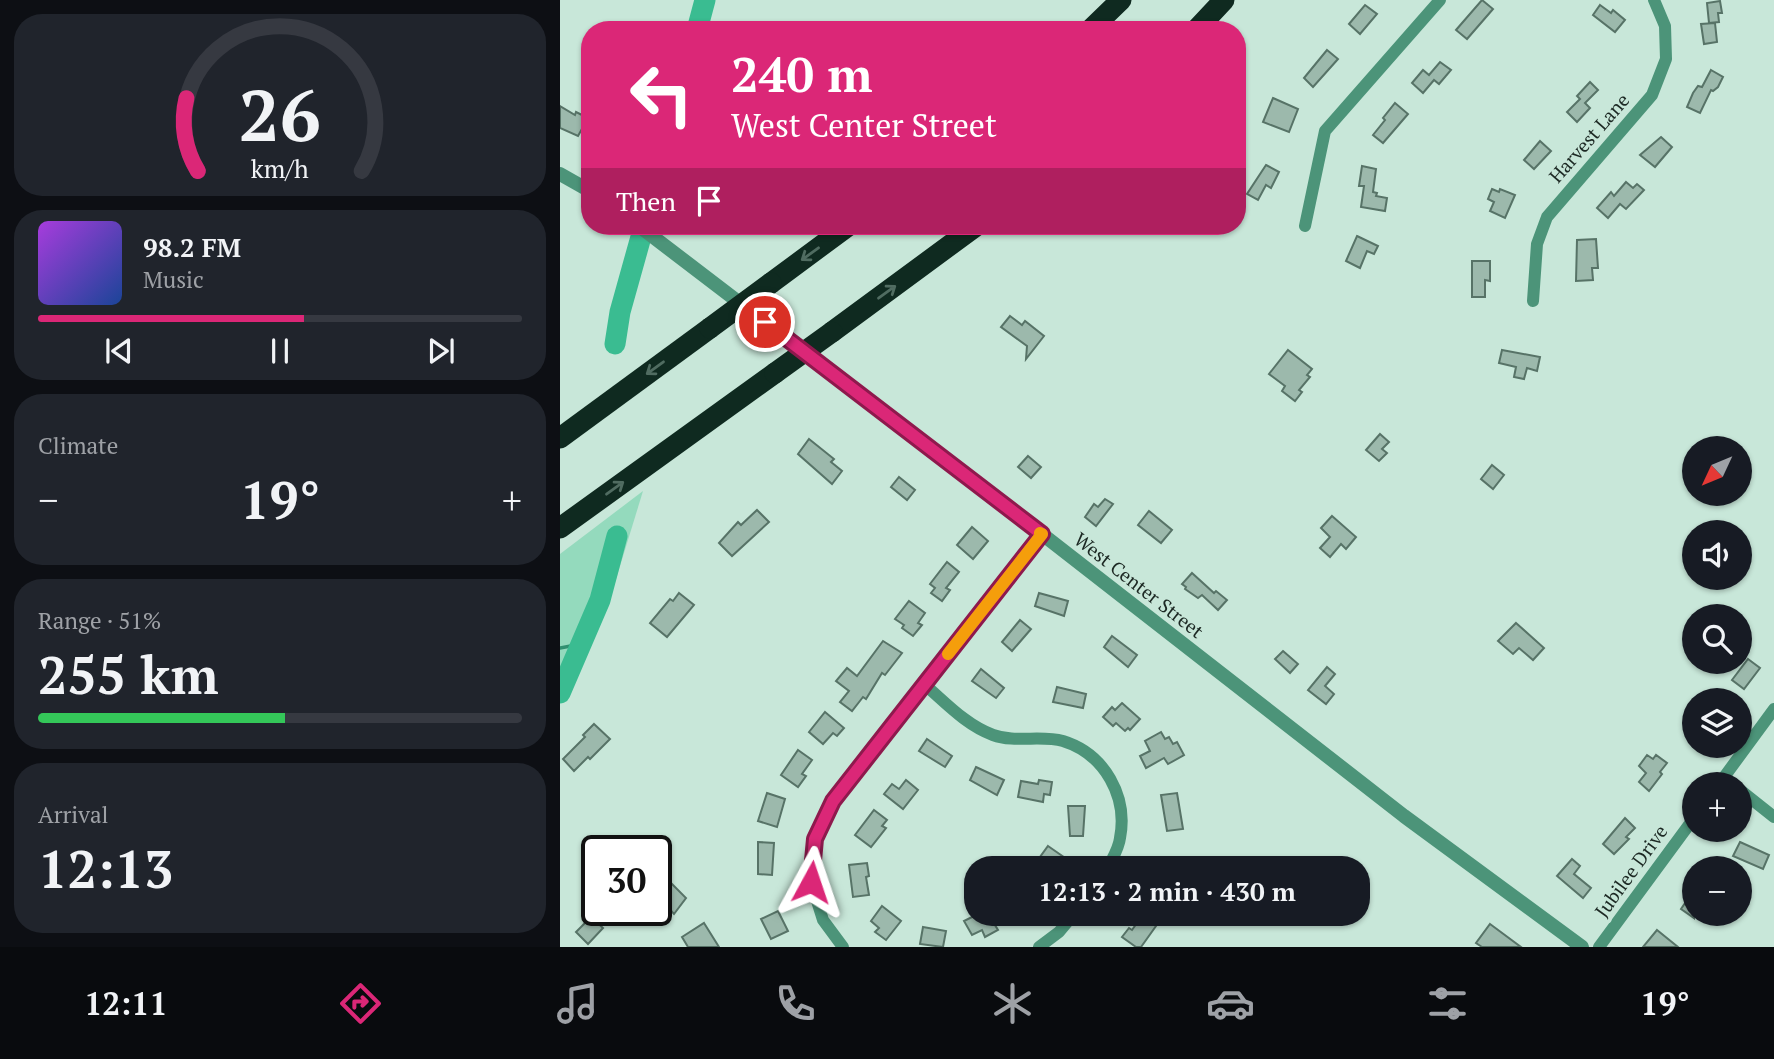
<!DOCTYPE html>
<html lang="en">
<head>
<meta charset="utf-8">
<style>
	:root { --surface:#171b24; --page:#20242c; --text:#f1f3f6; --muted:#9ea1a6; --line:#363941; --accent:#db2777 }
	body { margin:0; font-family:"PT Serif",serif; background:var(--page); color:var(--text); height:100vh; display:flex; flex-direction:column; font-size:26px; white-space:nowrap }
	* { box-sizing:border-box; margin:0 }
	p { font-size:23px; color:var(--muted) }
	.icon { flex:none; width:38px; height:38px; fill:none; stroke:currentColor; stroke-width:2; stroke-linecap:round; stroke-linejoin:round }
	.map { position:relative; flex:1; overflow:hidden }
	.details { display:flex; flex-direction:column; gap:14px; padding:14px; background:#0d0f14; width:560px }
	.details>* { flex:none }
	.banner { position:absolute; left:21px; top:21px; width:665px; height:214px; border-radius:28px; box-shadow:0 2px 5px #0004; background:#db2777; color:#fff; overflow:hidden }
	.needle { width:46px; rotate:226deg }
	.controls { position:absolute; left:1122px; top:436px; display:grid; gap:14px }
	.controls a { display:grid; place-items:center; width:70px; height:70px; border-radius:50%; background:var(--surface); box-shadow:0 2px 5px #0004; font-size:35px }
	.speed { position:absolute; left:21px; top:835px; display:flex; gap:14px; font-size:35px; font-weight:700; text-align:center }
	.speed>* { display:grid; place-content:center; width:91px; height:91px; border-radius:50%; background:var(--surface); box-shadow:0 2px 5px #0004; line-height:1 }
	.speed .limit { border:4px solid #111; border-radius:10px; background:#fff; color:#111 }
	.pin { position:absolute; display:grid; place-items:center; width:60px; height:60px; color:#fff; margin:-30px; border:4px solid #fff; border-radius:50%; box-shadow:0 2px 7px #0007 }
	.me { position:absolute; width:77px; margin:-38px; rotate:5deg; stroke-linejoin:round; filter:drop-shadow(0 0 5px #0008) }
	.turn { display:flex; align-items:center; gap:24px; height:147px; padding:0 35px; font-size:32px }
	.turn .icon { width:91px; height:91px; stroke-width:2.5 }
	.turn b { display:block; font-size:49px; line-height:60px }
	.then { display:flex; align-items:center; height:66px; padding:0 35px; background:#0003; gap:14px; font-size:26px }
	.big { font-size:52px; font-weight:700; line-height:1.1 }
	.details .card { flex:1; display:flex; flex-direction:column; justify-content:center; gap:10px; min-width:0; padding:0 24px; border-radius:28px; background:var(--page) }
	.details .dial { align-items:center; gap:0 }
	.dial svg { height:182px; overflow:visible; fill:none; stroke:var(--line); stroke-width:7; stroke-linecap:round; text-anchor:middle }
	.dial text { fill:var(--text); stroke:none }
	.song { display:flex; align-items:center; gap:21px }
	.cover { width:84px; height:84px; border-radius:10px; background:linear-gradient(135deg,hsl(280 70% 55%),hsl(220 70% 35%)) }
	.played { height:7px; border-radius:4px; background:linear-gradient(90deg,var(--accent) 55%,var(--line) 55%) }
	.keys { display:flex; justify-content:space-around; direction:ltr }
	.heat { display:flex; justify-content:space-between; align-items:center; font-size:38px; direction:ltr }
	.charge { height:10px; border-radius:5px; background:linear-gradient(90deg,#34c759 51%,var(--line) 0) }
	.trip { position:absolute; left:404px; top:856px; width:406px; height:70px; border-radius:28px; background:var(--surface); box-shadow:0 2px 5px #0004; font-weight:700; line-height:70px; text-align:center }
	.dock { display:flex; height:112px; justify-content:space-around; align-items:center; background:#090b0e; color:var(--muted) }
	.dock .icon { width:49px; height:49px }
	.dock .active { color:var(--accent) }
	.dock b { font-size:32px; color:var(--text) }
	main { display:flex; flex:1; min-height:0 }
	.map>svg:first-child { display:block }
	.green { fill:#94dabd }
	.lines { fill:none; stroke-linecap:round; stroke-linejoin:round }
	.stream { stroke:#319070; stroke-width:3.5 }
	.river { stroke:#3abc91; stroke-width:21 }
	.building { fill:#9cb9ac; stroke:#577367; stroke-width:2 }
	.minor { stroke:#4c9479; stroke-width:12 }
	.tertiary { stroke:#4c9479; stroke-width:14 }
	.motorway { stroke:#0f2a20; stroke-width:21 }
	.motorway-bridge { stroke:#0f2a20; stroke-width:21 }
	.oneway { stroke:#506c61 }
	.route-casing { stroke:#8e194d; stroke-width:18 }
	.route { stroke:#db2777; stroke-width:12 }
	.slow { stroke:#f59e0b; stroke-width:12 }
	.labels { text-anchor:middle; stroke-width:7; stroke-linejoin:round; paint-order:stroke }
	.street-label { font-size:19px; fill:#1c2823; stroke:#c8e7d9 }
</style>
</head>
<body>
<main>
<section class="details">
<div class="card dial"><svg viewBox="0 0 100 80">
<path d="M14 69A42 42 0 1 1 86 69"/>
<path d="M14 69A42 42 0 0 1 9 37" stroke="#db2777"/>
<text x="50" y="56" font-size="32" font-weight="700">26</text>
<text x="50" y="72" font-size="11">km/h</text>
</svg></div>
<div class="card">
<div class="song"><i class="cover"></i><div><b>98.2 FM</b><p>Music</p></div></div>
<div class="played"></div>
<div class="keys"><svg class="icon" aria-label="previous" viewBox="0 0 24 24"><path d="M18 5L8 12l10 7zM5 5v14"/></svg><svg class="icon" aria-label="pause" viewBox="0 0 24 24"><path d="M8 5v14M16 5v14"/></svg><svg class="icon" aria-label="next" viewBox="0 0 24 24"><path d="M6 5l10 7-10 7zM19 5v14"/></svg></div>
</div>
<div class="card"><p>Climate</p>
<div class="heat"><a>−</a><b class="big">19°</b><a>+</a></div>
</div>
<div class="card"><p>Range · 51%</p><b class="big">255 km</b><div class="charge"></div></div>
<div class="card"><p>Arrival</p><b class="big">12:13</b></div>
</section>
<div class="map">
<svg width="1214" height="947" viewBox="0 0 1214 947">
	<rect width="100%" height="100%" fill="#c8e7d9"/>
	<polygon class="green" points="83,491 53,589 19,649 0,675 0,554"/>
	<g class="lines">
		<polyline class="stream" points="0,648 21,644"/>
		<g class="river">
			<polyline points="137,30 145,0"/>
			<polyline points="55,344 60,312 84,226"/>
			<polyline points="0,693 40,600 57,536"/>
		</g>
	</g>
	<g class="building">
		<polygon points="922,0 933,9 907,39 896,30"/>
		<polygon points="1160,1 1162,13 1158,13 1159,22 1149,23 1147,3"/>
		<polygon points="805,5 817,14 800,34 789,24"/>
		<polygon points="1040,5 1051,13 1053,10 1065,20 1055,32 1033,15"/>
		<polygon points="1155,23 1157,42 1144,44 1141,24"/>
		<polygon points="767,50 778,59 753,87 744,78"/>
		<polygon points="880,62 891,70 879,84 874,80 863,93 852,83 863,70 869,75"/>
		<polygon points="1151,70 1163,77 1158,87 1153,91 1151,90 1140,113 1127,107 1133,93 1138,86 1142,87"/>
		<polygon points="1030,82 1038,90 1025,103 1030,108 1017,122 1007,112 1020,99 1017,96"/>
		<polygon points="713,98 738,109 729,132 703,122"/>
		<polygon points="835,103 848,114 823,143 813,135 825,120 823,118"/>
		<polygon points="0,106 15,115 16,112 28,118 18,136 0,128"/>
		<polygon points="1101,137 1112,147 1095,167 1080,155"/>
		<polygon points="980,141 991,151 974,169 964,160"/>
		<polygon points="706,165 719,172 711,188 706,185 698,200 687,194"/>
		<polygon points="802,166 816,169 813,192 817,193 816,196 827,198 825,211 801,207 804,186 799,186"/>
		<polygon points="1066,182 1073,188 1077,184 1084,190 1066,209 1060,204 1048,218 1037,208 1051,192 1054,196"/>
		<polygon points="932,189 939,192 940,189 955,195 945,218 930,211 934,202 928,199"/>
		<polygon points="797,236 818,246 814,254 807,251 800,268 786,261"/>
		<polygon points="1036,239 1038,268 1032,268 1033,280 1016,281 1017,240"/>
		<polygon points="912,261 930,261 930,281 925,280 925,297 912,297"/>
		<polygon points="450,316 462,325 465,321 484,336 466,359 467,346 441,327"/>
		<polygon points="728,350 752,369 747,375 750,377 739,390 742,392 735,401 722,391 725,386 709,374"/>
		<polygon points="942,350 980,357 977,371 967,368 964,379 954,377 956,367 939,363"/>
		<polygon points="820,434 829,442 822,449 827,453 819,461 806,450"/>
		<polygon points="249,439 274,459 271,462 282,471 272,484 238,454"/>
		<polygon points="468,456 481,467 471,478 458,467"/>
		<polygon points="932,465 944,475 933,489 921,479"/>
		<polygon points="339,477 355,490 347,500 331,487"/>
		<polygon points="545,499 553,504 536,526 525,517 534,504 538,507"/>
		<polygon points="197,510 209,522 172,556 159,543 178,522 181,525"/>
		<polygon points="589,511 612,530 601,543 578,525"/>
		<polygon points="772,516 796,537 786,549 781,544 770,557 760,548 770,537 761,528"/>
		<polygon points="412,527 428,541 413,559 397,545"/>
		<polygon points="387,562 399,572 386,588 390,590 382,601 371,593 375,588 370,584"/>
		<polygon points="632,573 654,593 656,591 667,600 658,610 642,595 638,598 625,589 626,587 622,584"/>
		<polygon points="119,593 134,605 107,637 90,623 110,599 113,601"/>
		<polygon points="479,593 508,601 504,616 475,606"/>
		<polygon points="349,601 365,613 358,623 362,625 353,636 342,628 344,625 335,619"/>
		<polygon points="460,620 471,629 452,651 442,642"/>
		<polygon points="956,623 984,648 973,660 959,648 953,654 938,641"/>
		<polygon points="552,636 577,655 568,667 544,647"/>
		<polygon points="323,641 342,653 325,675 322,673 306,699 303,697 292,711 280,702 289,691 276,681 287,668 297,676"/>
		<polygon points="723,651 738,664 730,673 715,659"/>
		<polygon points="1188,659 1200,668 1184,689 1172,680"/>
		<polygon points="767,667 775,674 765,686 774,694 766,704 748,690"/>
		<polygon points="421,669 444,688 436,698 412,681"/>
		<polygon points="497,687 526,694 523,708 493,702"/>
		<polygon points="562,703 580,719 570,730 568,728 565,731 556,723 553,726 543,717 552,707 555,710"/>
		<polygon points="265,712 284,728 277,736 273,733 263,744 249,732"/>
		<polygon points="34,724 50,739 30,759 28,757 14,771 3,759 25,737 23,735"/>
		<polygon points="601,732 605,739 609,737 613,744 617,742 624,755 608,764 604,758 586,768 580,756 590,751 585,741"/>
		<polygon points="367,739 392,756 385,767 359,751"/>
		<polygon points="238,750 252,760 242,774 246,776 238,787 221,775"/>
		<polygon points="1087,755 1093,759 1096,755 1107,763 1100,772 1102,774 1089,791 1079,782 1086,773 1079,766"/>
		<polygon points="416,767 444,780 437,795 410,780"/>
		<polygon points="346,780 358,790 343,809 324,794 332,784 339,789"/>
		<polygon points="479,780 492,782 490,795 484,794 483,802 458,797 461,781 478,784"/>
		<polygon points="207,793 225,799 217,827 198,821"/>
		<polygon points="617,793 623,829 607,831 601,795"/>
		<polygon points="508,806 525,806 523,836 510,836"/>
		<polygon points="314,810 327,820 322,826 326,828 311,847 295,835"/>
		<polygon points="1065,818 1075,828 1066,837 1069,839 1054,854 1043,844"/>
		<polygon points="198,842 214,843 212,875 198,874"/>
		<polygon points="1180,842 1209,855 1203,869 1173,856"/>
		<polygon points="488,846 508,860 502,868 472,868"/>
		<polygon points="1012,859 1020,866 1014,874 1031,888 1023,898 997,876"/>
		<polygon points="307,863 309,876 306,877 309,895 293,897 289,865"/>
		<polygon points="110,882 126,898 114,914 97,895"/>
		<polygon points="1134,890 1134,918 1121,909"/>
		<polygon points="322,906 341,921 326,940 315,932 319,928 311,921"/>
		<polygon points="218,911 228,931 211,939 201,919"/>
		<polygon points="418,914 428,914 438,930 425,937 422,930 412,935 404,921"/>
		<polygon points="582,916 596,926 581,947 576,947 562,937 569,928 572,930"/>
		<polygon points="31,917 43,928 28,944 16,932"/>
		<polygon points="144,923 159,947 128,947 122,937"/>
		<polygon points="930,924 961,947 922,947 916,943"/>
		<polygon points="363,927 386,931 383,947 360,944"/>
		<polygon points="1097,930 1118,947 1083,947"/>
	</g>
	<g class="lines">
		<g class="minor">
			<polyline points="745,226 765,131 880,0"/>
			<polyline points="973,301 977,244 987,217 1092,95 1106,59 1105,26 1094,0"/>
			<path d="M364,684C386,703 406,725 433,735C455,743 481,735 503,741C545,754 568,797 560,838C559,848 552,859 548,868"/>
			<polyline points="1159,784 1214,709"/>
			<polyline points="1180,790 1214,817"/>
			<polyline points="283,947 263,920 251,882 255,839 273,801 482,534"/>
			<polyline points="479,947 499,932 514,914"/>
			<polyline points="1039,947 1134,818"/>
		</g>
		<g class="tertiary">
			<polyline points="0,174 30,191"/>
			<polyline points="79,226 482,534 844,816 1022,947"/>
		</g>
		<g class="motorway">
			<polyline points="530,30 561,0"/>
			<polyline points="636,30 664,0"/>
			<polyline points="211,283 288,226"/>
			<polyline points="272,332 416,226"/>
			<polyline points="0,438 150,328"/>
			<polyline points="0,528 215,373"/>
		</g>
		<g class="motorway-bridge">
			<polyline points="150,328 211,283"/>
			<polyline points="215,373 272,332"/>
		</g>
	</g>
	<defs><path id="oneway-shaft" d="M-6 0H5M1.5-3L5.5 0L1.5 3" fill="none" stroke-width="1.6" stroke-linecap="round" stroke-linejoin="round" transform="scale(1.75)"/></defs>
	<g class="oneway">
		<use href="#oneway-shaft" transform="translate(250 254) rotate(144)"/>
		<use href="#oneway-shaft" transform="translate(327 292) rotate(-36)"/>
		<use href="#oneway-shaft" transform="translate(95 368) rotate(144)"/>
		<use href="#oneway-shaft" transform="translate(55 488) rotate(-36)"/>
	</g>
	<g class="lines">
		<g class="route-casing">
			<polyline id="route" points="205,322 482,534 273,801 255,839 251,882"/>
		</g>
		<use href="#route" class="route"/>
		<polyline class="slow" points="388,654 482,534 480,533"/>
	</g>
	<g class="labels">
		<g class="street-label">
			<text transform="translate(1029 138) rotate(-49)" y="7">Harvest Lane</text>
			<text transform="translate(579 585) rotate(38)" y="7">West Center Street</text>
			<text transform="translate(1071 871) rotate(-54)" y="7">Jubilee Drive</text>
		</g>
	</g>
</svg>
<div class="controls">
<a><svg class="needle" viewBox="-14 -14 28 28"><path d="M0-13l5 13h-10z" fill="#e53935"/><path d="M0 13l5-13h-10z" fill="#9ea1a6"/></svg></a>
<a><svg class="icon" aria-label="sound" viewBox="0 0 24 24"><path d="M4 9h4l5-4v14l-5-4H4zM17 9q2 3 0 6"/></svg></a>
<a><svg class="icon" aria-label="search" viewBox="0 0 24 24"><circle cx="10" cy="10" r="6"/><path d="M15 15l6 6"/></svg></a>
<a><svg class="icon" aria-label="layers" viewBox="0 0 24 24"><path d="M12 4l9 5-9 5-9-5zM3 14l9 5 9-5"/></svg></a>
<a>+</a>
<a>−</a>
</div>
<div class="speed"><div class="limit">30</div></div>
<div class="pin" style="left:205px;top:322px;background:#d93025"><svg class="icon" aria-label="arrive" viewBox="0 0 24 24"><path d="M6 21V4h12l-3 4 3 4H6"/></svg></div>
<svg class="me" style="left:251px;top:882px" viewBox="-20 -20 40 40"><path d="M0-17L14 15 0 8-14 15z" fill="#db2777" stroke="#fff" stroke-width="4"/></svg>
<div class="trip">12:13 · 2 min · 430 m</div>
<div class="banner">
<div class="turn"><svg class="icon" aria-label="left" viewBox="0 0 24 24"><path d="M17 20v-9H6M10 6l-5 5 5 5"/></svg><div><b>240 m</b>West Center Street</div></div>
<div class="then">Then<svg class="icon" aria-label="arrive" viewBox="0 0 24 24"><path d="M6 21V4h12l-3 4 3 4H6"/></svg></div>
</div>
</div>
</main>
<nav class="dock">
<b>12:11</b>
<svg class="icon active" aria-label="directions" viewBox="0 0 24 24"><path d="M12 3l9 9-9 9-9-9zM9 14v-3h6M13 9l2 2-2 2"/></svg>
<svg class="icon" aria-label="music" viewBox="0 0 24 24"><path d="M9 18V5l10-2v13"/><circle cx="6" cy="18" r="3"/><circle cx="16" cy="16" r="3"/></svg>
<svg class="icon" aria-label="phone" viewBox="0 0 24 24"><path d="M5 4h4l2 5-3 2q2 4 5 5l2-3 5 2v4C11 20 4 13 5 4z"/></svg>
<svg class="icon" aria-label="climate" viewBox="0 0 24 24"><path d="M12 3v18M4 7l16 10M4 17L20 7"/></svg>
<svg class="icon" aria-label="car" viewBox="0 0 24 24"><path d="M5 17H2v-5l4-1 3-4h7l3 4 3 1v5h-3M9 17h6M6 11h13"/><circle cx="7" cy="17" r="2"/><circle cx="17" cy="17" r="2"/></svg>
<svg class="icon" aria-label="filters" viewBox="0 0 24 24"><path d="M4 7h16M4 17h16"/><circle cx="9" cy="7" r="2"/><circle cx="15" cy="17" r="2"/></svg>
<b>19°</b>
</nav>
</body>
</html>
